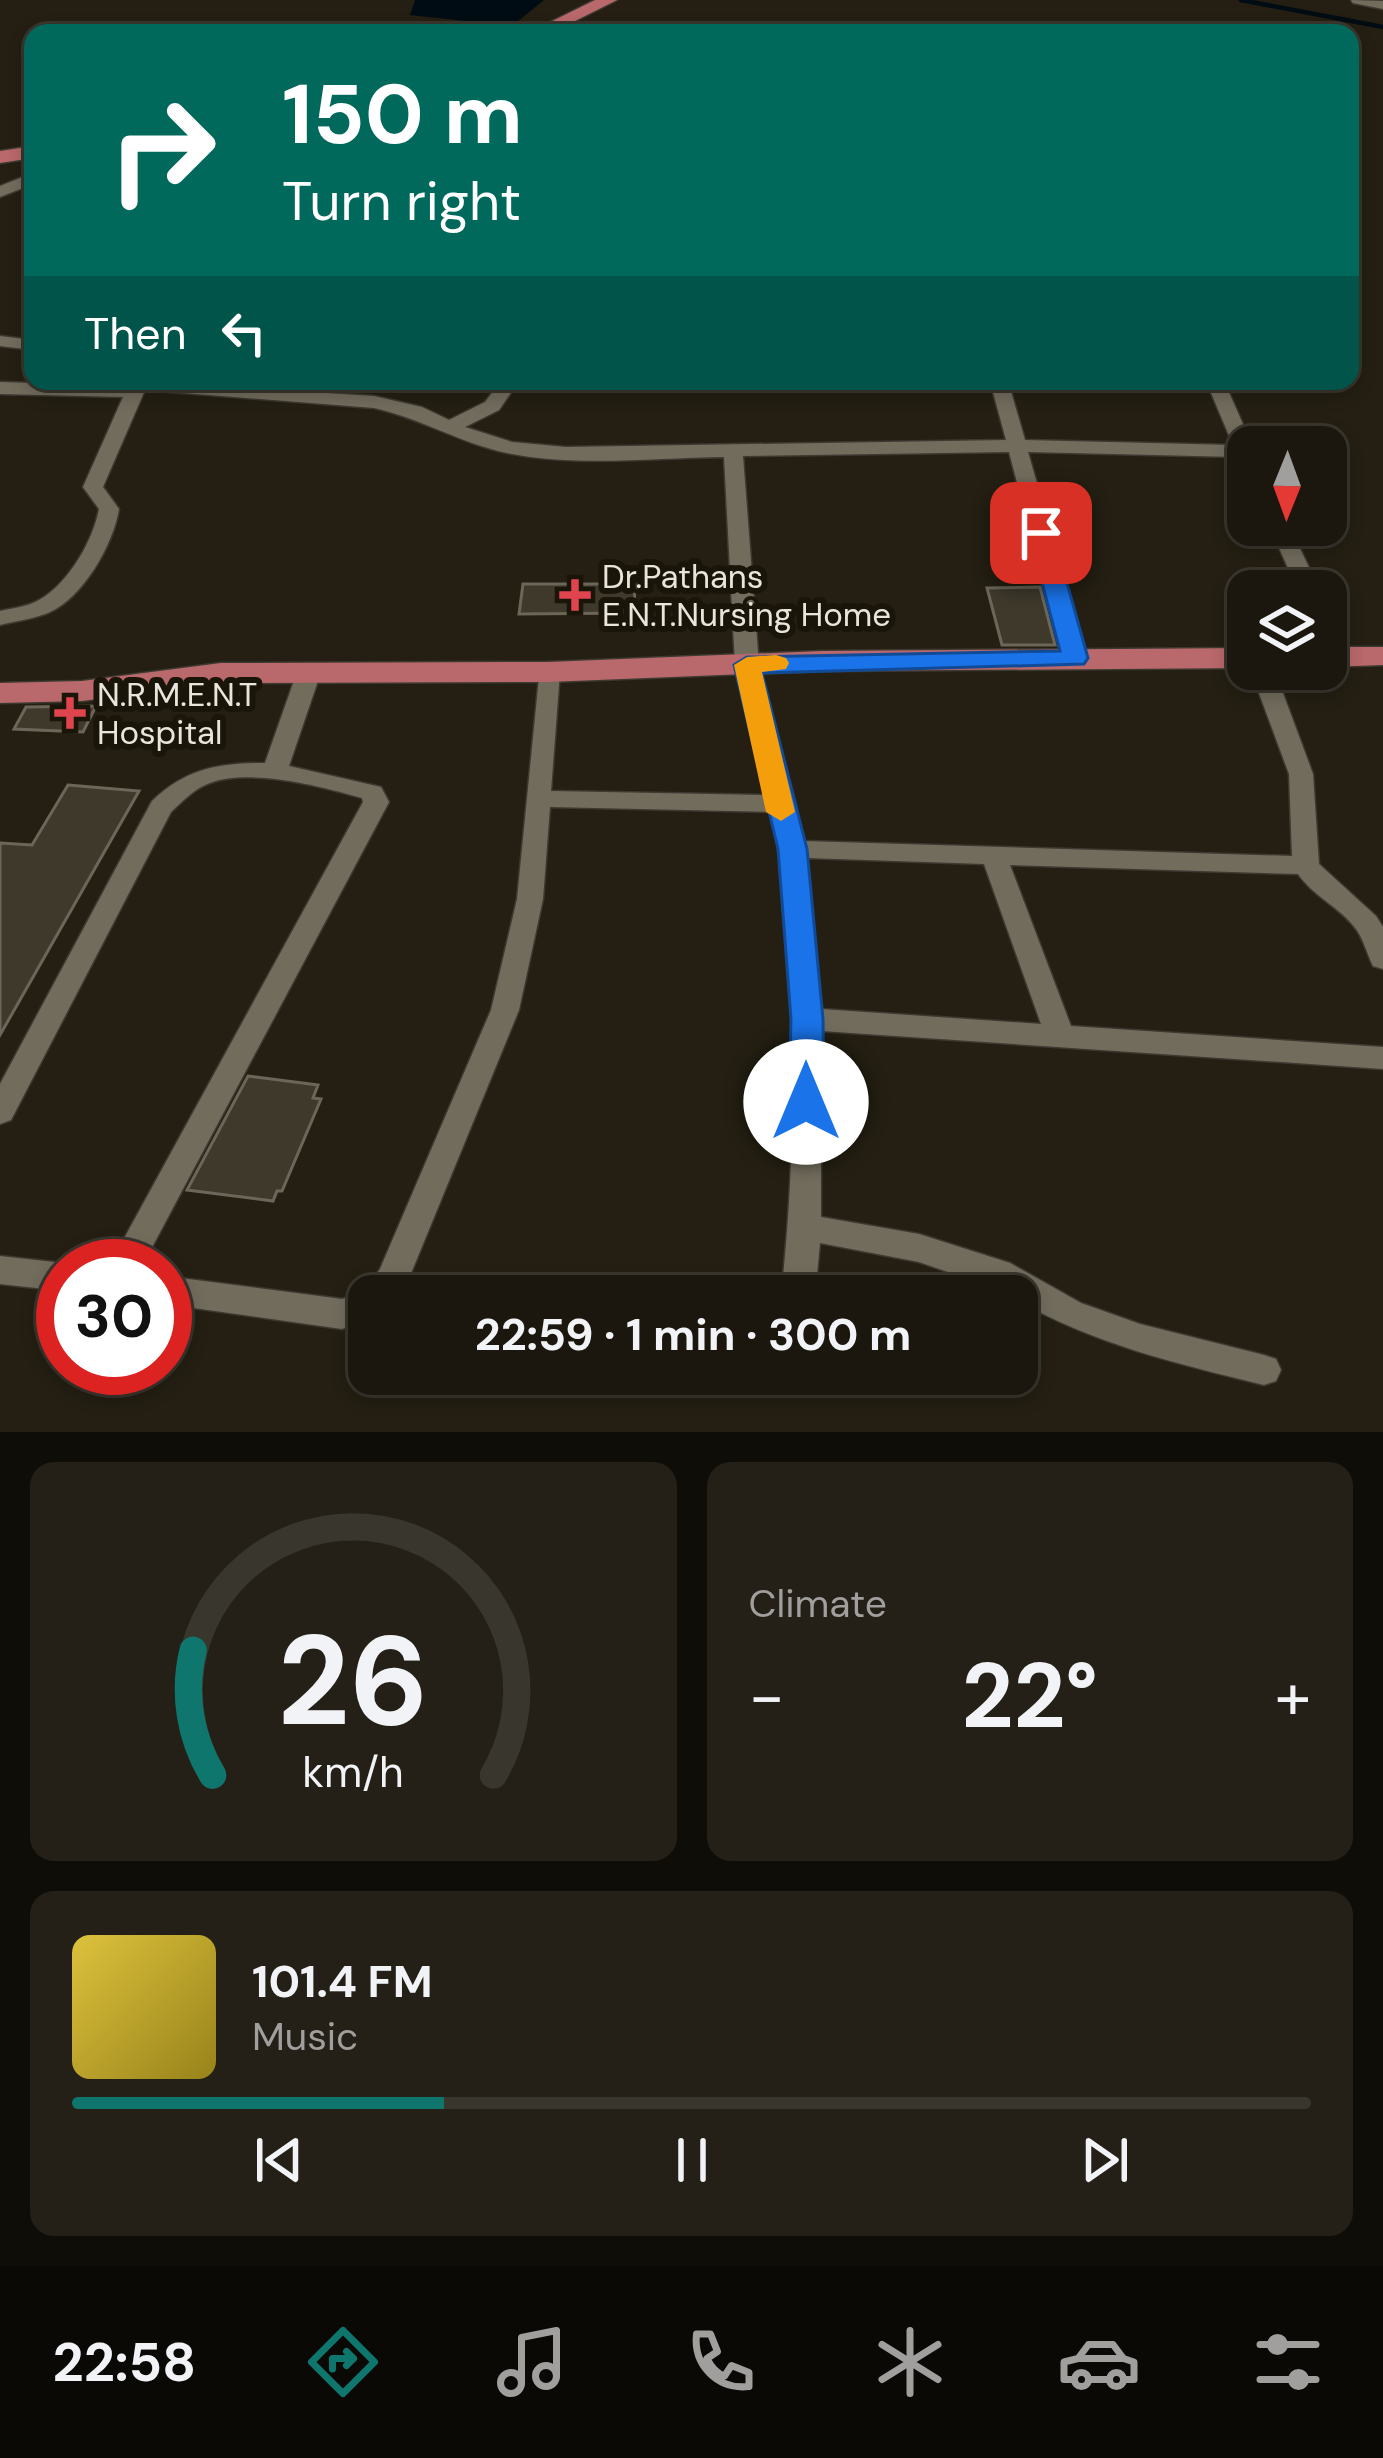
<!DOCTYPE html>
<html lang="en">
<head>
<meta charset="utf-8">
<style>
	:root { --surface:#1b170e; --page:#242017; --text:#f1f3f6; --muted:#a09f9e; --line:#39362e; --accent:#0f766e }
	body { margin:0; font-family:"DM Sans",sans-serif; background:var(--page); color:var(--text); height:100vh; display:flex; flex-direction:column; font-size:45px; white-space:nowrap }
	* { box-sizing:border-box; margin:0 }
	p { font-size:39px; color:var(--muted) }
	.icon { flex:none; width:66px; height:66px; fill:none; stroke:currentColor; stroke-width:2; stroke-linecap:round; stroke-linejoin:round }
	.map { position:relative; height:1432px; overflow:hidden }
	.drawer { display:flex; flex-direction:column; gap:30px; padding:30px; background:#0f0d08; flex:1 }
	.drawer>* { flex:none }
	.hud { position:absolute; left:24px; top:24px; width:1335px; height:366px; border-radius:24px; box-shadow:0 6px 18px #0003,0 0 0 3px var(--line); background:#00695c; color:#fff; overflow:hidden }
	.needle { width:78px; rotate:181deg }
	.fabs { position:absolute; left:1227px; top:426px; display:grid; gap:24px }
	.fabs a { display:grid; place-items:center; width:120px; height:120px; border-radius:24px; background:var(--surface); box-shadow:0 6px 18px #0003,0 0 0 3px var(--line); font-size:60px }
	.speed { position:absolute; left:36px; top:1239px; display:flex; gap:24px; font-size:60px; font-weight:700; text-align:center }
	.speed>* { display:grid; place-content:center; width:156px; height:156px; border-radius:50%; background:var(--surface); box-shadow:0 6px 18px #0003,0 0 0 3px var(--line); line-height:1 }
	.speed .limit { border:18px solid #d22; background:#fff; color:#111 }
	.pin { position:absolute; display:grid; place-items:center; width:102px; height:102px; color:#fff; margin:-51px; border-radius:24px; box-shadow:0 6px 18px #0006 }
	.me { position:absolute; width:132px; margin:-66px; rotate:0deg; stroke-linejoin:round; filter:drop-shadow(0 0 9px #0008) }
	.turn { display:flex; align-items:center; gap:42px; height:252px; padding:0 60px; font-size:54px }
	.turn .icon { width:156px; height:156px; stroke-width:2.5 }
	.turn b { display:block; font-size:84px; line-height:102px }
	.then { display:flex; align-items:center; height:114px; padding:0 60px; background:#0003; gap:24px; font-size:45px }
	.big { font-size:90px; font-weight:700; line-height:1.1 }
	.drawer .widget { flex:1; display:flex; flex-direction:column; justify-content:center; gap:18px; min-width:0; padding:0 42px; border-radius:24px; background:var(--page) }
	.drawer .dial { align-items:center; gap:0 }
	.dial svg { height:312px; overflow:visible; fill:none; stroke:var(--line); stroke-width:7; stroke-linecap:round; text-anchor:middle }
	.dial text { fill:var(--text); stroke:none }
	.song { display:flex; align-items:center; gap:36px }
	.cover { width:144px; height:144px; border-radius:18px; background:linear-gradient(135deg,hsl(50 70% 55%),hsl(50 70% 35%)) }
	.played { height:12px; border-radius:6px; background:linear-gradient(90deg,var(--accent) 30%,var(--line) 30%) }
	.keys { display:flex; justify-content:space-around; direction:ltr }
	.heat { display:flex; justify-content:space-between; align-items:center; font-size:66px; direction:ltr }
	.drawer .tiles { flex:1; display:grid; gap:30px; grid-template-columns:1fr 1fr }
	.widget:last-child { grid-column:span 2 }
	.trip { position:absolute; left:348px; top:1275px; width:690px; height:120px; border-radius:24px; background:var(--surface); box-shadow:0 6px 18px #0003,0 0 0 3px var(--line); font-weight:700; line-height:120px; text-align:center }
	.tabs { display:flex; height:192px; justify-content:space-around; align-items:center; background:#0b0906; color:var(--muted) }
	.tabs .icon { width:84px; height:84px }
	.tabs .current { color:var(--accent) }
	.tabs b { font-size:54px; color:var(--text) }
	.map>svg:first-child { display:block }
	.water { fill:#000c13 }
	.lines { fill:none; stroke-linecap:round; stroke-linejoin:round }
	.stream { stroke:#000c13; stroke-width:4.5 }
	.building { fill:#3e392b; stroke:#6d6658; stroke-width:3 }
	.minor-casing { stroke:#3d3931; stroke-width:3 }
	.major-casing { stroke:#3d3931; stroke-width:3 }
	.minor { fill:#726c5d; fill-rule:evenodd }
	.major { fill:#b9686b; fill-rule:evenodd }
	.route { fill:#1a73e8; stroke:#114b97; stroke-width:3 }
	.slow { fill:#f59e0b }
	.health-dot { fill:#e0444e; stroke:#1a1509; stroke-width:4.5 }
	.labels { text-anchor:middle; stroke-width:12; stroke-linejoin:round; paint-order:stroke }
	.poi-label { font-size:33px; fill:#e9e5dd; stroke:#1a1509; text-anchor:start }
</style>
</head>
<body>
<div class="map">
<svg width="1383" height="1432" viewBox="0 0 1383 1432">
	<rect width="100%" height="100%" fill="#241f12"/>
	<polygon class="water" points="415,0 544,0 512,26 410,15"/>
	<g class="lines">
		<polyline class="stream" points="1241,0 1383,27"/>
	</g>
	<g class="building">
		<polygon points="523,584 635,584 634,613 519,614"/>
		<polygon points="1040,587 1055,645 1002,645 987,588"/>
		<polygon points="96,706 83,732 14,729 26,707"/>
		<polygon points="68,785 139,791 0,1035 0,843 32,845"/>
		<polygon points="248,1076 318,1085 313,1098 321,1099 282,1191 277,1191 273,1201 187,1190"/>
	</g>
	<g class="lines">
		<g class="minor-casing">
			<g id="minor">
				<polygon points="1351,0 1383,1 1383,9 1353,3"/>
				<polygon points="33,173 33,184 0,197 0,186"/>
				<polygon points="0,336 33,340 33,350 0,346"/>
				<path d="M131,381L374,396L422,407L449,420L485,402L501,381H519L499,410L465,427L512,442L566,447L1006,440L990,381H1008L1025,440L1233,445L1206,381H1224L1253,447H1248V463L1238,457L1028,452L1087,658L1075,665L1063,658L1009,452L743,456L759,665L804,841L1292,856L1289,774L1250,669H1274L1313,774L1319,864L1376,916L1383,927V969L1373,966C1367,954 1364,940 1356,929C1340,907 1314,897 1298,874L1010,865L1071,1026L1383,1047V1069L821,1031V1217L919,1234L1010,1263L1081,1303L1140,1324L1264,1355L1276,1359L1281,1370L1276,1381L1264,1385C1178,1364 1094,1344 1017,1300V1296L919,1262L820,1243L815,1296H781C794,1179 796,1059 787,942C784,898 781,855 771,812L550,807L543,899L519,1010L405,1288L398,1296H369V1319L342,1329L165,1304V1276L342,1299L363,1293L380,1269L491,1010L517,899L540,667H556L560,672L551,791L767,795L735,665L724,457C653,458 576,467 507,453C460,443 420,418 374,408L145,390L103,487L119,509C113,545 83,598 48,613C33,619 16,621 0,625V611C13,608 27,607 39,600C68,584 93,541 99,509L83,487L123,397L0,394V382L128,386ZM807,858L984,864L1041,1024L821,1009Z"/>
				<polygon points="1269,525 1289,525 1320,591 1298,591"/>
				<polygon points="1326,620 1334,622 1352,657 1348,662 1332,662 1328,657"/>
				<path d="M308,668L320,675L289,766L381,787L389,802L142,1266H109L363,802L362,798C321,786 250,768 210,783C195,788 183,801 171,812L11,1120L0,1124V1084L152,801C187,768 219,763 265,763L296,675Z"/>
				<polygon points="0,1256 63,1263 72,1266 63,1266 63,1291 0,1284"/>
			</g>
		</g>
		<g class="major-casing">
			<g id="major">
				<polygon points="595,0 617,0 551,33 528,33"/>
				<polygon points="33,146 33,158 0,163 0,151"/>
				<polygon points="1326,647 1383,647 1383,665 1326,667"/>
				<polygon points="1248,648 1248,668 822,671 548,682 221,683 82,701 0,703 0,683 82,681 221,663 548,662 822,651"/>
			</g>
		</g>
		<use href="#minor" class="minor"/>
		<use href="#major" class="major"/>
	</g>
	<polygon class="route" points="1041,526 1053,533 1088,658 1084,664 762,673 807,849 823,1019 824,1102 819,1111 806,1115 794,1111 789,1102 791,1019 778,849 734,665 747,657 1060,651 1029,533"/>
	<polygon class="slow" points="776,655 786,658 789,663 786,669 762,672 795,812 781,821 766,812 734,665 747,657"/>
	<g class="health-dot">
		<path d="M569 577h12v12h12v12h-12v12h-12v-12h-12v-12h12z"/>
		<path d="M64 695h12v12h12v12h-12v12h-12v-12h-12v-12h12z"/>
	</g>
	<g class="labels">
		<g class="poi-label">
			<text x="602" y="588">Dr.Pathans<tspan x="602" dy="38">E.N.T.Nursing Home</tspan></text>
			<text x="97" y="706">N.R.M.E.N.T<tspan x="97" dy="38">Hospital</tspan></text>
		</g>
	</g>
</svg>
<div class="fabs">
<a><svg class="needle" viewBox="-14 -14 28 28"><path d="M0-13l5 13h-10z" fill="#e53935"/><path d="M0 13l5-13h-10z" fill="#a09f9e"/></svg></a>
<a><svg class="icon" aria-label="layers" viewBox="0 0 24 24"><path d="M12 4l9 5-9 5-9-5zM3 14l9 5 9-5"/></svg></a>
</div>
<div class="speed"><div class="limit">30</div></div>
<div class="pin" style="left:1041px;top:533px;background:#d93025"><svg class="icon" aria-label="arrive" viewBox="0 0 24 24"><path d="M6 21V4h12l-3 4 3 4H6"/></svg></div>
<svg class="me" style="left:806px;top:1102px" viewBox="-20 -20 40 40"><circle r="19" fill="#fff"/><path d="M0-13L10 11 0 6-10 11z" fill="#1a73e8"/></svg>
<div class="trip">22:59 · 1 min · 300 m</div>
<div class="hud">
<div class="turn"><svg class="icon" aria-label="right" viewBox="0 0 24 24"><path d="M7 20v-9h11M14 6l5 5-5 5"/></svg><div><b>150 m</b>Turn right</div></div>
<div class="then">Then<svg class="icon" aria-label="left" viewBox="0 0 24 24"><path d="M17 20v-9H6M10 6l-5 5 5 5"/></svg></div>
</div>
</div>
<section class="drawer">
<div class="tiles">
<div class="widget dial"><svg viewBox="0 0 100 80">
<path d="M14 69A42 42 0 1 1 86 69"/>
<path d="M14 69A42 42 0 0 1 9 37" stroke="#0f766e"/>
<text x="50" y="56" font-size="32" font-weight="700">26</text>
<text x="50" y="72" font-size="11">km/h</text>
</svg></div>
<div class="widget"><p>Climate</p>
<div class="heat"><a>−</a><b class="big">22°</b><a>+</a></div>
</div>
<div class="widget">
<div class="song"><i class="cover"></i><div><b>101.4 FM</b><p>Music</p></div></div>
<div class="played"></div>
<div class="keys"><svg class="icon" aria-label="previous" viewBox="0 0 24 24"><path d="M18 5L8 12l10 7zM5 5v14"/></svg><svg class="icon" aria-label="pause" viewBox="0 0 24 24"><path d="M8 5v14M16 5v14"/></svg><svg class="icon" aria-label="next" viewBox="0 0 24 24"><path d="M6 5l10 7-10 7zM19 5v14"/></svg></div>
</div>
</div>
</section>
<nav class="tabs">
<b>22:58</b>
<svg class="icon current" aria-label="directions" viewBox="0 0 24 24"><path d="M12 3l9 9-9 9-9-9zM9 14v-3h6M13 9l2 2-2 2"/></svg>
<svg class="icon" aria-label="music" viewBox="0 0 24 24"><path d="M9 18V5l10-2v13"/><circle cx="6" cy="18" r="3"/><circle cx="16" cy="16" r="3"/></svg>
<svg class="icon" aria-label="phone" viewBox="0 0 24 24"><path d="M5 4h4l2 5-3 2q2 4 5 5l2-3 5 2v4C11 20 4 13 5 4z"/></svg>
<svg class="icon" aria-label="climate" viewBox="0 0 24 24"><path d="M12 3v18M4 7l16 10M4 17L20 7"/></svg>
<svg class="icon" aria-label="car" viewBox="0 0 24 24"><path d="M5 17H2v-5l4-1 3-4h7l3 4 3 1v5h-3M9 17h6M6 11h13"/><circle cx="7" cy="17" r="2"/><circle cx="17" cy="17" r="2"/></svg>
<svg class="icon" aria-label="filters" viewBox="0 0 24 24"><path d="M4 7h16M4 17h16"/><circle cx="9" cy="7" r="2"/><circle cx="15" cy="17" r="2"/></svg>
</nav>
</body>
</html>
